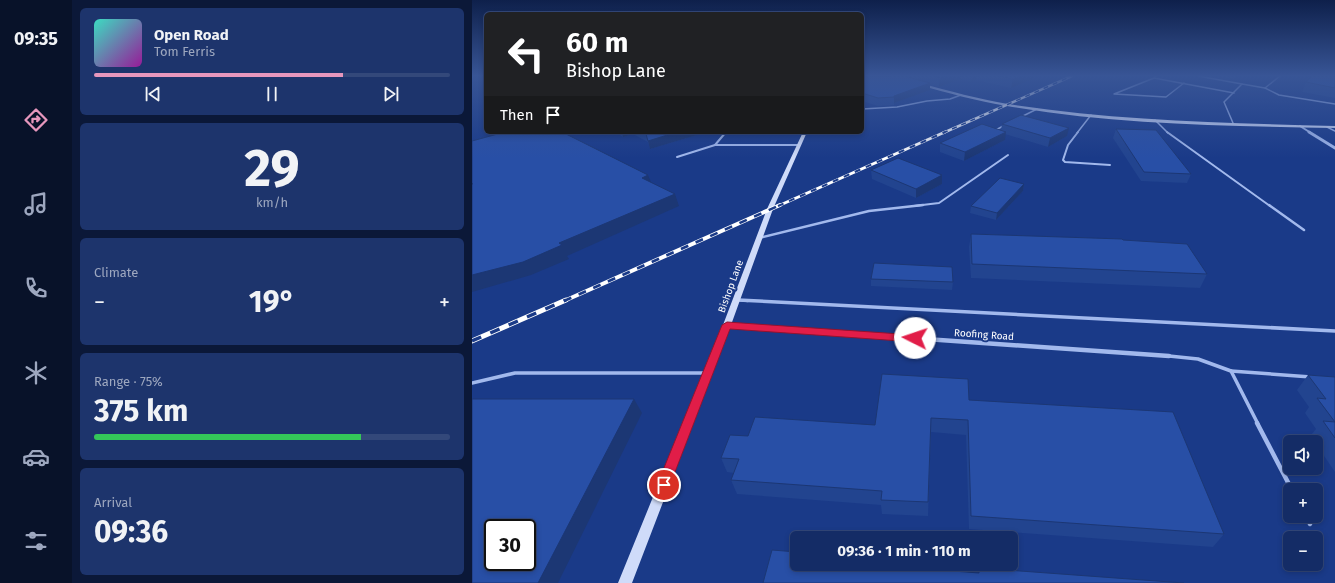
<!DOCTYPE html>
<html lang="en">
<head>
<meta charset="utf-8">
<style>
	:root { --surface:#142c66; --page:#1d346c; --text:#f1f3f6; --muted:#9da7bf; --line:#33487a; --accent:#e797bd }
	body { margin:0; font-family:"Fira Sans",sans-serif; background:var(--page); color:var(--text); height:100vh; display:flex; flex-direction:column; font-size:15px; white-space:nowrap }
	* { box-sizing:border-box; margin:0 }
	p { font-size:13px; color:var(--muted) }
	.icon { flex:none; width:22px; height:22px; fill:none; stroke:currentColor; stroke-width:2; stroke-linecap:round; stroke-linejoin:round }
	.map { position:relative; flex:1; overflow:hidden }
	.side { display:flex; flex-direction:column; gap:8px; padding:8px; background:#0b1838; width:400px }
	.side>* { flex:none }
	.hud { position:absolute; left:12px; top:12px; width:380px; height:122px; border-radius:6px; box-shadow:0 2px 6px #0003,0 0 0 1px var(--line); background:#202124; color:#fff; overflow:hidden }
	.buttons { position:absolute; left:811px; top:435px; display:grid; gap:8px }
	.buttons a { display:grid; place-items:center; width:40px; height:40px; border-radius:6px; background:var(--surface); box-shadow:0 2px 6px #0003,0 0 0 1px var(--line); font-size:20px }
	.speed { position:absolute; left:12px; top:519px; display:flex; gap:8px; font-size:20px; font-weight:700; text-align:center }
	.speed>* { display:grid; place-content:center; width:52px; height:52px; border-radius:50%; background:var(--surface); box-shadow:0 2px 6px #0003,0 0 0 1px var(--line); line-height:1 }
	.speed .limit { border:2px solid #111; border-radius:6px; background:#fff; color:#111 }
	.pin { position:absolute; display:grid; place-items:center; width:34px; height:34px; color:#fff; margin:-17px; border:2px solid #fff; border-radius:50%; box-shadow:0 1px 4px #0007 }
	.me { position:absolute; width:44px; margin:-22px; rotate:274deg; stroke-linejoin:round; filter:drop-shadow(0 0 3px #0008) }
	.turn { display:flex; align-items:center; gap:14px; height:84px; padding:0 16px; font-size:18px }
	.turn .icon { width:52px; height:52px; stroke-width:2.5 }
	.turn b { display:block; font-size:28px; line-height:34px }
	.then { display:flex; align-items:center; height:38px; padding:0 16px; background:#0003; gap:8px; font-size:15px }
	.big { font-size:30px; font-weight:700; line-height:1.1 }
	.side .card { flex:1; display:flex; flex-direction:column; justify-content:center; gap:6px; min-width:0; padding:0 14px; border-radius:6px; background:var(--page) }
	.side .dial { align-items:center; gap:0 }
	.dial b { font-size:52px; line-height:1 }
	.song { display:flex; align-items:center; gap:12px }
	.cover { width:48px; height:48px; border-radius:6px; background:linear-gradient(135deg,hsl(170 70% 55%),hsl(300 70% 35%)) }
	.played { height:4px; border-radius:2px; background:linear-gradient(90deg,var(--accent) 70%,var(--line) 70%) }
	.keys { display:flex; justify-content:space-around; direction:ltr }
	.heat { display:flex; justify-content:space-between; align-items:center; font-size:22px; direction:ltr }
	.charge { height:6px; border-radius:3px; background:linear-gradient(90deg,#34c759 75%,var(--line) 0) }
	.trip { position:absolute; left:318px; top:531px; width:228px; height:40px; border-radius:6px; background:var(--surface); box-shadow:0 2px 6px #0003,0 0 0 1px var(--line); font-weight:700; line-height:40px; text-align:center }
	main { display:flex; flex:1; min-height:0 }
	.dock { display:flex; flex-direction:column; width:72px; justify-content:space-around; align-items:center; background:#081229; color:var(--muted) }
	.dock .icon { width:28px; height:28px }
	.dock .current { color:var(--accent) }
	.dock b { font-size:18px; color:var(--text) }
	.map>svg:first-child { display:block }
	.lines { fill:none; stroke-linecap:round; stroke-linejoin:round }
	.lane-far4 { stroke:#a2b9ed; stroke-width:1.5 }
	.lane-far3 { stroke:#a2b9ed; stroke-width:2 }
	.lane-far2 { stroke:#a2b9ed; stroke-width:2.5 }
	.lane-far1 { stroke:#a2b9ed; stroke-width:3.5 }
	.lane { stroke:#a2b9ed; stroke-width:4.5 }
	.street-far2 { stroke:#a2b9ed; stroke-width:2 }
	.street-far1 { stroke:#a2b9ed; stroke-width:3 }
	.street { stroke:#a2b9ed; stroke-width:4.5 }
	.secondary { fill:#cfdbf9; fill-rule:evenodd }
	.rail-far3-casing { stroke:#fff; stroke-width:2.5 }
	.rail-far2-casing { stroke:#fff; stroke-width:3 }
	.rail-far1-casing { stroke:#fff; stroke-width:4 }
	.rail-casing { stroke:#fff; stroke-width:5 }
	.rail-far3 { stroke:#1a3a88; stroke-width:1.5; stroke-dasharray:5; stroke-linecap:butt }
	.rail-far2 { stroke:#1a3a88; stroke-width:2; stroke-dasharray:6; stroke-linecap:butt }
	.rail-far1 { stroke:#1a3a88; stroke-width:2.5; stroke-dasharray:8; stroke-linecap:butt }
	.rail { stroke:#1a3a88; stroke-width:3.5; stroke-dasharray:10; stroke-linecap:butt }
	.wall { fill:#22448f }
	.shaded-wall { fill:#1c3774 }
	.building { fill:#284fa6; stroke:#1c3774; fill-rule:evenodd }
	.route { fill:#e11d48; stroke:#92132f }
	.labels { text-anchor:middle; stroke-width:4; stroke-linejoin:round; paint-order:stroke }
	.street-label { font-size:10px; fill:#fff; stroke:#1a3a88 }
</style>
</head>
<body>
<main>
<nav class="dock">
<b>09:35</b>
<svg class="icon current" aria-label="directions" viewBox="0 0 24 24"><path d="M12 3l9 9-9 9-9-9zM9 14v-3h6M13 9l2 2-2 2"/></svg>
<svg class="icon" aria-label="music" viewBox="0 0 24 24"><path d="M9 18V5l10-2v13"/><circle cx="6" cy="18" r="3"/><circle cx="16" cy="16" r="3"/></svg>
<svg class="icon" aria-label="phone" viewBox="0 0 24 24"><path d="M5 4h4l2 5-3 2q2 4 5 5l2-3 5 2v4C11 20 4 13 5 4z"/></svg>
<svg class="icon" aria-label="climate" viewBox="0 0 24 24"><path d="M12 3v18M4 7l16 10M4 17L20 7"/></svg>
<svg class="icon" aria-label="car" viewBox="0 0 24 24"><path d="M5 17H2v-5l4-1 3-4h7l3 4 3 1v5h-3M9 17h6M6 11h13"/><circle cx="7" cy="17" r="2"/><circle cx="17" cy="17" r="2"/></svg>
<svg class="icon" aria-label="filters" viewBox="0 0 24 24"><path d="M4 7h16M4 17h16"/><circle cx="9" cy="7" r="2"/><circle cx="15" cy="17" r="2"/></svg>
</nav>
<section class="side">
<div class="card">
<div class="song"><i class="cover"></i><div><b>Open Road</b><p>Tom Ferris</p></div></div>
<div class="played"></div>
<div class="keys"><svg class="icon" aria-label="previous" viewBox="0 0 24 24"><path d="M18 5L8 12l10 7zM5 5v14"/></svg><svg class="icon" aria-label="pause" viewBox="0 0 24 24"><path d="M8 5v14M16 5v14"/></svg><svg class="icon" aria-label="next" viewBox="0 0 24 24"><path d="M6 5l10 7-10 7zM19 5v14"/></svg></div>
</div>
<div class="card dial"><b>29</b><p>km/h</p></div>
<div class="card"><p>Climate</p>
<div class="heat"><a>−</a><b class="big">19°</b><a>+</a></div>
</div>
<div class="card"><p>Range · 75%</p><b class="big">375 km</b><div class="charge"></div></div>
<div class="card"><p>Arrival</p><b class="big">09:36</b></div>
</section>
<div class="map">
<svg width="863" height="583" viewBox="0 0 863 583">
	<rect width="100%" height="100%" fill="#1a3a88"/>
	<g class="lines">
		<g class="lane-far4">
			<polyline points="684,76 682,78 762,93"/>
			<polyline points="726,76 770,84"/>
			<polyline points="682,78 642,94 694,97 712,83"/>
			<polyline points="793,88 807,95 863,104"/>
			<polyline points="390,109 425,107 455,101 478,99 489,95"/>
			<polyline points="549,117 565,109"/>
			<polyline points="683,120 696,133"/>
			<polyline points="761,123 752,102 770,84 793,88 808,76"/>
			<polyline points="855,127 863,131"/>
			<polyline points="522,131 533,125"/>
			<polyline points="605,133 619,115"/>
		</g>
		<g class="lane-far3">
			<polyline points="254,132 243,145 327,145"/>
			<polyline points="606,132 596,145 591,160 593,162 638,165"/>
			<polyline points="695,132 798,206"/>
			<polyline points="205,157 243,145"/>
			<polyline points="442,206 467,203 536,155"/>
		</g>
		<g class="lane-far2">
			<polyline points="797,205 832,230"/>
			<polyline points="287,238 397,211 451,205"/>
			<polyline points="266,300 276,301"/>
		</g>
		<g class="lane-far1">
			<polyline points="266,300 863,331"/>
			<polyline points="697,356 726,359 759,371 786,424"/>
			<polyline points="759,371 839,377"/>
			<polyline points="0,383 43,373 235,373"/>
		</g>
		<g class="lane">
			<polyline points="785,423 820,490"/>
			<polyline points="834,516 838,524"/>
		</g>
		<polyline class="street-far2" points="828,126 839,133"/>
		<polyline class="street-far1" points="837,132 863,148"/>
		<polyline class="street" points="255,325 697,356"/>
		<g class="secondary">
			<path d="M448,83C477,91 507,99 536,104C644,121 754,123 863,126V128C754,126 643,125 535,106C505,101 476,93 447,85Z"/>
			<polygon points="331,132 335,132 301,209 259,325 160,583 146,583 251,325 295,209"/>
		</g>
		<g class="rail-far3-casing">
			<polyline id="rail-far3" points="471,133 600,76"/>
		</g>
		<g class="rail-far2-casing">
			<polyline id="rail-far2" points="306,206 473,132"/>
		</g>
		<g class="rail-far1-casing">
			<polyline id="rail-far1" points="92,301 308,205"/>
		</g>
		<g class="rail-casing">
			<polyline id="rail" points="0,341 94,300"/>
		</g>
		<use href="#rail-far3" class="rail-far3"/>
		<use href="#rail-far2" class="rail-far2"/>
		<use href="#rail-far1" class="rail-far1"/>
		<use href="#rail" class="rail"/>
	</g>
	<g class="wall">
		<polygon points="436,76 434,77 440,79 440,76 567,76 539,88 504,80 499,82 489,79 467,87 458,84 458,90 422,103 422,105 406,106 390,101 390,77"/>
		<polygon points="748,76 765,76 762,79"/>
		<polygon points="863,76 863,98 830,92 834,82"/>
		<polygon points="530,124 595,136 576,147 533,134 533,140 492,161 468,152 468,143 529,130"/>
		<polygon points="644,129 719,174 715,183 669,181 641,138"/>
		<polygon points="144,132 235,132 178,149 176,142 161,134 151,137"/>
		<polygon points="399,170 470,175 470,184 444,198 400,179"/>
		<polygon points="552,184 551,191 524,220 498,213 499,206"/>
		<polygon points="499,234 651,240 735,274 728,288 499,278 497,247"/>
		<polygon points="399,279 481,282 480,290 399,286"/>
		<polygon points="836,375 863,377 863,472 844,444 844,442 843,442 839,435 844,429 833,413 837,407 825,390"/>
		<polygon points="497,400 752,534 741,547 497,529 494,435 459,432 456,516 410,514 409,505 265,494 259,480 262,473 255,472 249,458 276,436 403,425"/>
	</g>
	<g class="shaded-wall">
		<polygon points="472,76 489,76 489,79 467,87 468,78"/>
		<polygon points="500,76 505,76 504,80 499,82"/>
		<polygon points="548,76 567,76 539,88 541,79"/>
		<polygon points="458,83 458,90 422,103 422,105 422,96"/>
		<polygon points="597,128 595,136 576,147 578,138"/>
		<polygon points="150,132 161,132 161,134 151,137"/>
		<polygon points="205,132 235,132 178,149 176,141"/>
		<polygon points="534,132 533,140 492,161 493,152"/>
		<polygon points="176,175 181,187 170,178"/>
		<polygon points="470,175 470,184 444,198 444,189"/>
		<polygon points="552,184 551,191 524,220 525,213"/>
		<polygon points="203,194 207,206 95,256 97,259 59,275 0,292 0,275"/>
		<polygon points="162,399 170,413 86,583 66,583"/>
	</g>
	<g class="building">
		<polygon points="432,76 458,83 422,96 422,97 406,98 390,93 390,77"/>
		<polygon points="462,76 472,76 468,78"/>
		<polygon points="528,76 548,76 541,79"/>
		<polygon points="840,76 863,76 863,88 834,82"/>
		<polygon points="549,115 597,128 578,138 530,124"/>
		<polygon points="510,124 534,132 493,152 468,143"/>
		<polygon points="644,129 684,130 719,174 672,172"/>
		<polygon points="33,132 90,132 176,175 170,178 203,194 87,243 90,245 51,262 0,275 0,184 1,184 0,183 0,141"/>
		<polygon points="170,132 205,132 176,141 174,134"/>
		<polygon points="426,158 470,175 444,189 399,170"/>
		<polygon points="528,178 552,184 525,213 499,206"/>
		<polygon points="499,234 650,239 651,240 715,244 735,274 500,264"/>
		<polygon points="402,263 480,267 481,282 399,279"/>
		<polygon points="410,374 496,379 497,400 701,412 752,534 499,516 496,420 459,418 456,502 409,500 410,491 259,480 267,459 249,458 258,435 276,436 283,417 403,425"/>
		<polygon points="836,375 863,377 863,438 851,421 863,422 845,398 854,399"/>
		<path d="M0,399H162L66,583H0ZM21,528H55V562H21Z"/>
		<polygon points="300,550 325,552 325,564 391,564 507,573 507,568 712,583 291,583"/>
	</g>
	<linearGradient id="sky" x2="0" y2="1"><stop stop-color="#0e204b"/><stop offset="0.48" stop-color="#385596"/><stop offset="1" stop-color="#385596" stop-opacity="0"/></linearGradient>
	<rect width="863" height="158" fill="url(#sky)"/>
	<polygon class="route" points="255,322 443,335 446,336 448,338 446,341 443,342 258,329 198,485 196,490 192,491 187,490 185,485 250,325"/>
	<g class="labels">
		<g class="street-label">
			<text transform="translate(258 286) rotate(-70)" y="4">Bishop Lane</text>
			<text transform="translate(512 334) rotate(4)" y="4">Roofing Road</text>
		</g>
	</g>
</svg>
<div class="buttons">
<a><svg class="icon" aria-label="sound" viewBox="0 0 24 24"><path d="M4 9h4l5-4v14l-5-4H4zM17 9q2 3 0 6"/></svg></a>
<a>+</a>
<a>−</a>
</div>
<div class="speed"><div class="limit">30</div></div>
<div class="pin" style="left:192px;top:485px;background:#d93025"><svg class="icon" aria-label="arrive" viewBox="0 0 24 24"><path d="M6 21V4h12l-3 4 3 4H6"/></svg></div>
<svg class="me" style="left:443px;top:338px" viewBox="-20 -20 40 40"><circle r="19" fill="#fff"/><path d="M0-13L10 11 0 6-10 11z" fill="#e11d48"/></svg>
<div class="trip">09:36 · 1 min · 110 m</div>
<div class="hud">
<div class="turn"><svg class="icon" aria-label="left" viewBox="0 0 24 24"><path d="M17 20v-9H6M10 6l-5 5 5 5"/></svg><div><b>60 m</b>Bishop Lane</div></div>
<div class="then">Then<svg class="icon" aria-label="arrive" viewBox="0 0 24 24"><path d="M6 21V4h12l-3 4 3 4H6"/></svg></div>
</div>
</div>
</main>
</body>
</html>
